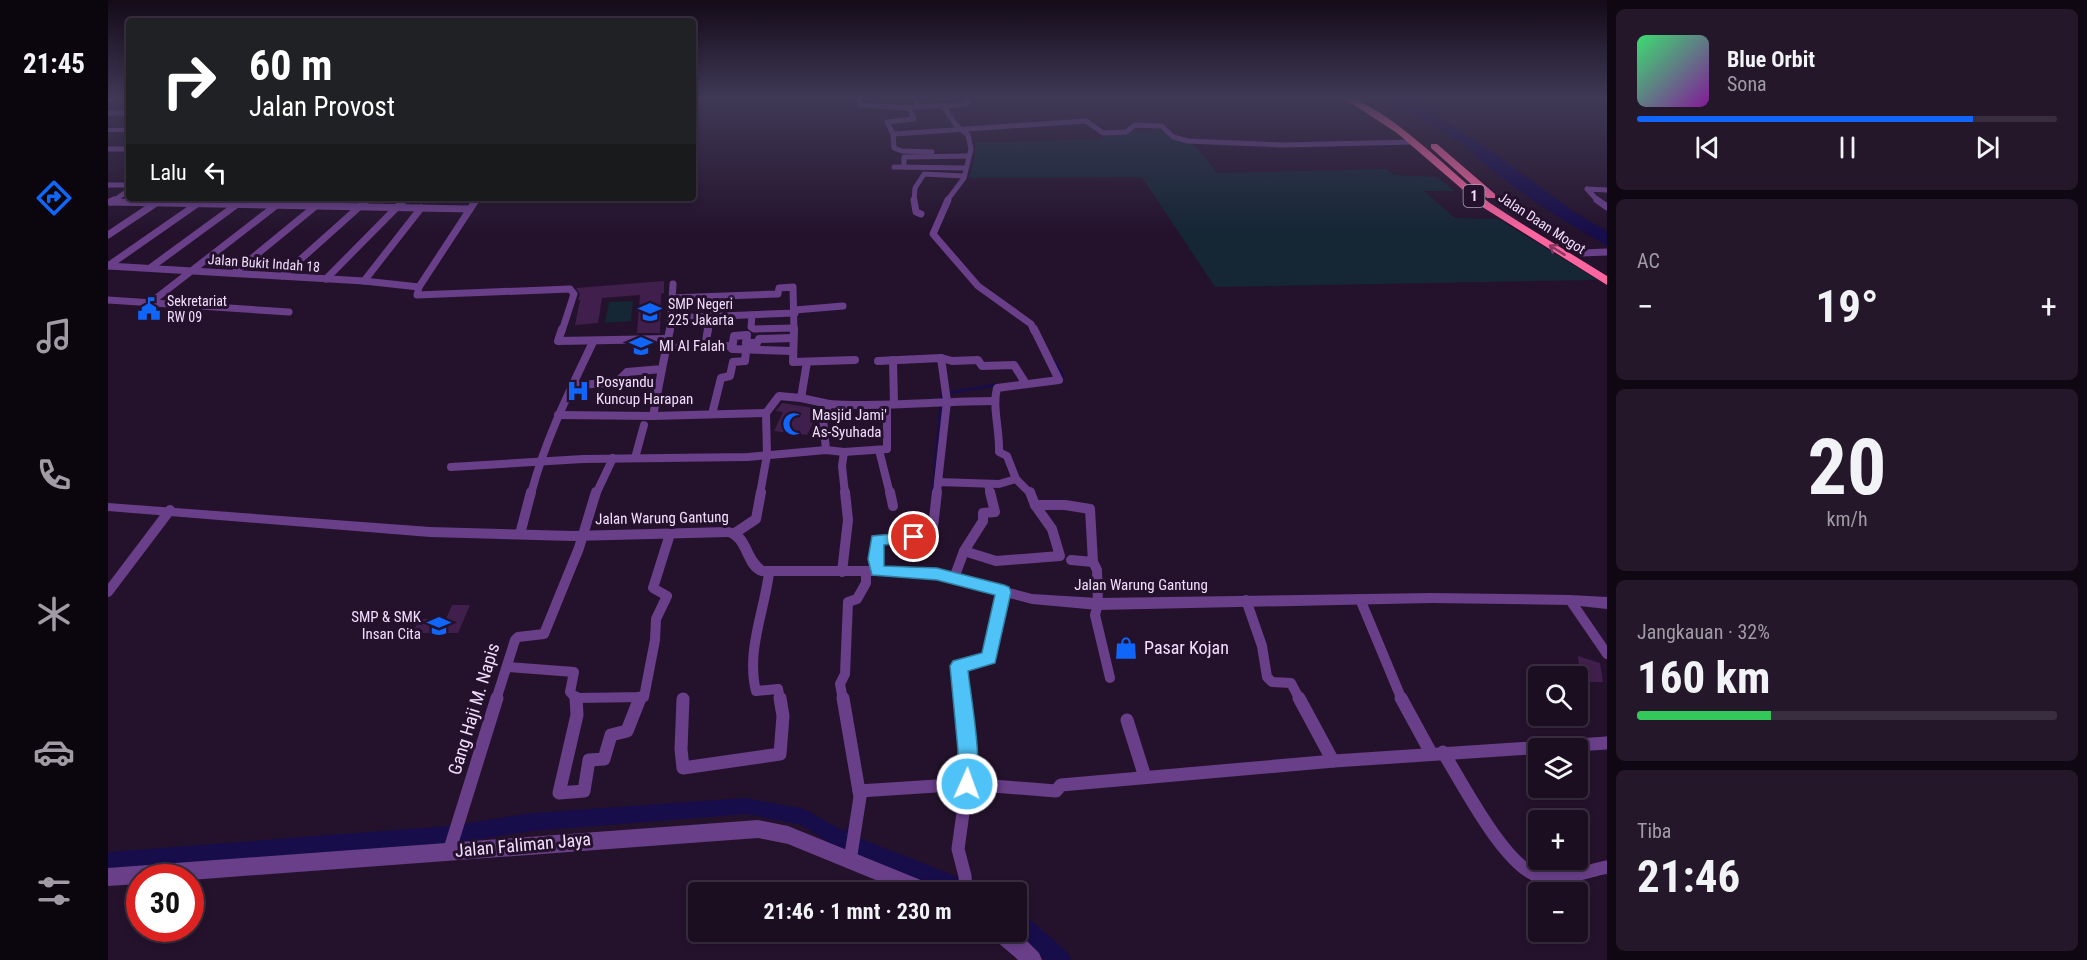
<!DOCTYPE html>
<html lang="id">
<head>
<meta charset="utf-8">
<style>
	:root { --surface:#1b0e21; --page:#24172a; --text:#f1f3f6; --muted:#a09ca5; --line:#392e3f; --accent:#0f66f9 }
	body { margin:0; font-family:"Roboto Condensed",sans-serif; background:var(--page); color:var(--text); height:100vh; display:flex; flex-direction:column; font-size:22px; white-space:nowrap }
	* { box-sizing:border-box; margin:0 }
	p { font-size:20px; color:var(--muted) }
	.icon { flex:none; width:33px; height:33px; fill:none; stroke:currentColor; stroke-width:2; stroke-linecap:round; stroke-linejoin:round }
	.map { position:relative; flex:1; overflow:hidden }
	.panel { display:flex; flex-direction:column; gap:9px; padding:9px; background:#0f0812; width:480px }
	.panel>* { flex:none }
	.banner { position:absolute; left:18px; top:18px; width:570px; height:183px; border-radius:6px; box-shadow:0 3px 9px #0003,0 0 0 2px var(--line); background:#202124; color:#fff; overflow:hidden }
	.controls { position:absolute; left:1420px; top:666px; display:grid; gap:12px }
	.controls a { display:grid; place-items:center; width:60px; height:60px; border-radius:6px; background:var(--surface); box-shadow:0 3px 9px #0003,0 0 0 2px var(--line); font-size:30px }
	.speed { position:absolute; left:18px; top:864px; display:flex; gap:12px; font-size:30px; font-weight:700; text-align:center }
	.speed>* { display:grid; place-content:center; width:78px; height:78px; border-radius:50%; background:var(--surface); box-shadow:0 3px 9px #0003,0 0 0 2px var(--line); line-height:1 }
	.speed .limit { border:9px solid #d22; background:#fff; color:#111 }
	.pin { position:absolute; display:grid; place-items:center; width:51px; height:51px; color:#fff; margin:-26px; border:3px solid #fff; border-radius:50%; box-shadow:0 2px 6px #0007 }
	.me { position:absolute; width:66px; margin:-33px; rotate:2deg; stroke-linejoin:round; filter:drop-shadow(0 0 4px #0008) }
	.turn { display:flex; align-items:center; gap:21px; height:126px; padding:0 24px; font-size:27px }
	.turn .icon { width:78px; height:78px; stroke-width:2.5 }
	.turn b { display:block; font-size:42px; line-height:51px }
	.then { display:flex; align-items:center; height:57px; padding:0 24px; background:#0003; gap:12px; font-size:22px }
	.big { font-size:45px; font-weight:700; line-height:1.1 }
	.panel .widget { flex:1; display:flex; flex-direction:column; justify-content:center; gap:9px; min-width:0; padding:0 21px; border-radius:9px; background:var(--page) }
	.panel .dial { align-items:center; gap:0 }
	.dial b { font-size:78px; line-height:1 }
	.song { display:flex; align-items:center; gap:18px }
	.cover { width:72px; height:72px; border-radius:9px; background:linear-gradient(135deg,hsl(140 70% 55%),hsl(290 70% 35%)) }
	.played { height:6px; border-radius:3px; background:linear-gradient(90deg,var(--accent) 80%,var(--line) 80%) }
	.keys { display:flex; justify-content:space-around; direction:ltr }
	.heat { display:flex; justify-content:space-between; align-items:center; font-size:33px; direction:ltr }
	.charge { height:9px; border-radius:4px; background:linear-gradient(90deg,#34c759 32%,var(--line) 0) }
	.trip { position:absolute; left:580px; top:882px; width:339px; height:60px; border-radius:6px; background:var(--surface); box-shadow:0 3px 9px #0003,0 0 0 2px var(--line); font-weight:700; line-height:60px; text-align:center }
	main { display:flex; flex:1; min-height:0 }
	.dock { display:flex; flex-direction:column; width:108px; justify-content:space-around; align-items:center; background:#0b060d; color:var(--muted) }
	.dock .icon { width:42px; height:42px }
	.dock .active { color:var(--accent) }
	.dock b { font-size:27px; color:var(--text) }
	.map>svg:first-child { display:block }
	.green { fill:#152635 }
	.water { fill:#170d4a }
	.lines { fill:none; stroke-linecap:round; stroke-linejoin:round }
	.stream-far1 { stroke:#170d4a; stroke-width:3 }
	.stream { stroke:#170d4a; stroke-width:4.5 }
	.canal { fill:#170d4a; fill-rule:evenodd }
	.building { fill:#401f4c }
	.minor-far4 { stroke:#693f89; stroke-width:5 }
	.minor-far3 { stroke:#693f89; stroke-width:7 }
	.minor-far2 { stroke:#693f89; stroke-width:8 }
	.minor-far1 { stroke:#693f89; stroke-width:10 }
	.minor { stroke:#693f89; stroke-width:13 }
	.tertiary { fill:#693f89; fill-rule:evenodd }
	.trunk { fill:#fb65a0; fill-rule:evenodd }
	.oneway { stroke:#853760 }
	.route { fill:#4fc3f7; stroke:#337fa1; stroke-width:1.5 }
	.labels { text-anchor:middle; stroke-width:6; stroke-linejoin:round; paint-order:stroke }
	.shield { fill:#24122c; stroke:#b4a0bf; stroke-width:1.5 }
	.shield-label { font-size:14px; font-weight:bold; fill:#f2ddfe }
	.far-street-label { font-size:14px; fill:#f2ddfe; stroke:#24122c }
	.far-poi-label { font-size:14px; fill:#f2ddfe; stroke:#24122c; text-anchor:start }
	.poi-label { font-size:15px; fill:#f2ddfe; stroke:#24122c; text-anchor:start }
	.street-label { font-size:15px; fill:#f2ddfe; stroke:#24122c }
	.near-poi-label { font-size:18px; fill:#f2ddfe; stroke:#24122c; text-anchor:start }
	.near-street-label { font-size:18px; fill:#f2ddfe; stroke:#24122c }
</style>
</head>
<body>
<main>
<nav class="dock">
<b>21:45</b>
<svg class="icon active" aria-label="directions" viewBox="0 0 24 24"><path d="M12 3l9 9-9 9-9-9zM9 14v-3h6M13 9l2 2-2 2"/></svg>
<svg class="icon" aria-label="music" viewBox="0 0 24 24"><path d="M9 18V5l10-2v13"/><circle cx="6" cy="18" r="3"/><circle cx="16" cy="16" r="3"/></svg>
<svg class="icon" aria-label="phone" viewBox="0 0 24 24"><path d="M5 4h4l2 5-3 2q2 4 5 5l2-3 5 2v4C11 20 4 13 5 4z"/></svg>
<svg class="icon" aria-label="climate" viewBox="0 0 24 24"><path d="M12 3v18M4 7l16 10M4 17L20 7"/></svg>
<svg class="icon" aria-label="car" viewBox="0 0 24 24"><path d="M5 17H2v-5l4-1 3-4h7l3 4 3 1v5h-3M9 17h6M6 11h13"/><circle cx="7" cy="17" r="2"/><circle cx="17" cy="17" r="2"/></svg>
<svg class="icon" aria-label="filters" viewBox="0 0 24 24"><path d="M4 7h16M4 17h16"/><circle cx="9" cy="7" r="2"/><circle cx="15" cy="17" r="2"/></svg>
</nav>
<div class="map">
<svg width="1499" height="960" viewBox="0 0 1499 960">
	<rect width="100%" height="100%" fill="#24122c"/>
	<g class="green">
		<polygon points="1057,130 1065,137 1083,142 1110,173 1278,169 1286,175 1329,177 1347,191 1316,191 1347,218 1390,219 1490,280 1107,287 1034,177 861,178 866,161 868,143 995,139 994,133"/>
		<polygon points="525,301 523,321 497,323 501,302"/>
	</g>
	<polygon class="water" points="1278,99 1302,99 1387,154 1469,214 1499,231 1499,246 1447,215 1409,189 1370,159 1356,144"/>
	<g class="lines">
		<g class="stream-far1">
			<polyline points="946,361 955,376 951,377"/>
			<polyline points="825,491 834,394 888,385"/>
		</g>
		<polyline class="stream" points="735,841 741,828"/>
		<g class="canal">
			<polygon points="638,798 696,809 741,834 870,885 872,892 841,892 729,847 693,825 638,814 424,831 340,844 0,870 0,852 340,826 424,813"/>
			<polygon points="909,912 916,914 960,953 963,960 938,960 907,932 909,932"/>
		</g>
	</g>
	<g class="building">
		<polygon points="556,281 556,293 553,294 552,333 529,333 532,295 494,298 490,323 467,325 472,300 470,300 472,294 468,288"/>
		<polygon points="674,403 712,409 699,435 666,431 675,412 668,411"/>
		<polygon points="344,605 362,605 350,633 305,633 311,619 338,619"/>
		<polygon points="1470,656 1492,663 1495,682 1482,682 1472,677"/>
	</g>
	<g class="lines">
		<g class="minor-far4">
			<polyline points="750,99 753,105 801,108"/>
			<polyline points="807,99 811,107 801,108 806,119 779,122 785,134 786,148 794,151 824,152"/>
			<polyline points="0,100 3,99"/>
			<polyline points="811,107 836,105"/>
			<polyline points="0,113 21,113"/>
			<polyline points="785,134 978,121 995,133 1018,132 1027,125 1054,126 1065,137 1080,141 1174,145 1306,142"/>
			<polyline points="0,149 21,149"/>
			<polyline points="786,167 857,168"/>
			<polyline points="796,167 796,157 861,156"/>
			<polyline points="0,185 21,185"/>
			<polyline points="1479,189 1491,202"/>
			<polyline points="1479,189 1499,190"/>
			<polyline points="4,202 21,190"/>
			<polyline points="133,202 138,198"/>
			<polyline points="173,202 178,198"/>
			<polyline points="214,202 218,198"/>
			<polyline points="257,202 261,198"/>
			<polyline points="294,202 298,198"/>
			<polyline points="367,202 369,198"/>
			<polyline points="806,202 807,188 816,174 856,176"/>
			<polyline points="838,202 856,178 863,149 860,135 848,125 835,106 858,104 860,101 857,99"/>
		</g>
		<g class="minor-far3">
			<polyline points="368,200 311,287 309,295 462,289 466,294 454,331"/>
			<polyline points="806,200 808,212 813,214"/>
			<polyline points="840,200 825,234 870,286 923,324 926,331"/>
			<polyline points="1489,200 1499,207"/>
			<polyline points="1,202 362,209"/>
			<polyline points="3,202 6,200"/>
			<polyline points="0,235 48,203"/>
			<polyline points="1474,253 1499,252"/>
			<polyline points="0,266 256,281 311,287"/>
			<polyline points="0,266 89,204"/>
			<polyline points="42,268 135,200"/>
			<polyline points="126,273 215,200"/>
			<polyline points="174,276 259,200"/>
			<polyline points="218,279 296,200"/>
			<polyline points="256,281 313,208"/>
			<polyline points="564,298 670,294 671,288 685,287 686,331"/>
			<polyline points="0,300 181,312"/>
			<polyline points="42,303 175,200"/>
			<polyline points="687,310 735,306"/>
			<polyline points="644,315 643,327 646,329 686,328"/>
			<polyline points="564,318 687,313"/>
			<polyline points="562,331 565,284"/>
			<polyline points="600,331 603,316"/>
		</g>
		<g class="minor-far2">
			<polyline points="454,329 450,341 560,339"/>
			<polyline points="600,329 597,347 623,346"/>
			<polyline points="686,329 685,362 747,360"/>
			<polyline points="559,348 597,347"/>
			<polyline points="684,351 624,349 626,336 639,335 638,343 649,343 651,339 685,338"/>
			<polyline points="833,358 844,361 870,360 874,366 906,365 918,384"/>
			<polyline points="785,360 786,404"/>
			<polyline points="770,361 833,358 839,401 830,482"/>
			<polyline points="464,385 508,383 519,372 554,369 562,329"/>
			<polyline points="693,398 721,404"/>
			<polyline points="604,414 613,378 622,376 625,362 637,361 638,351"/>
			<polyline points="450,415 545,416 658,413"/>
			<polyline points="545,416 554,369"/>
			<path d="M718,450L715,418L721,404C776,408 831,401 886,401"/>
			<polyline points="771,450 782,494"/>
			<polyline points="736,452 734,466 737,494"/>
			<polyline points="527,458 536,425"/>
			<polyline points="343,467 475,459 640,457 718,450 736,452 779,449 779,405"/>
			<polyline points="880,484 882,494"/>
			<path d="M423,494C437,440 461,392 485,342"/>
			<polyline points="488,494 505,458"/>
			<polyline points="652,494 659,455 658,413 671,396 693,398 699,362"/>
			<polyline points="829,494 830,482 891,484 908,479"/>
			<path d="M923,494L908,479L899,456L891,452C892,430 884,408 889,388L951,380L926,329"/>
		</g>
		<g class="minor-far1">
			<polyline points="782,492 785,506"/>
			<polyline points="922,492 927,505 957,505 982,509 985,562 989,570 990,604 987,615 1002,678"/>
			<polyline points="627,533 648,519 653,492"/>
			<polyline points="412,534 423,492"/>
			<polyline points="856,551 888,561 952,556 944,529 927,505"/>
			<polyline points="963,560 985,562"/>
			<polyline points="769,571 767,559 769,540 824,536 829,492"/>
			<polyline points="734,572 740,520 737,492"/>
			<path d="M661,573C656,612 638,652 648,691L670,689L672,700"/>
			<polyline points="846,578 856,551 875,521 875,513 887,512 882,492"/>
			<polyline points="0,592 62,510"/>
			<polyline points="1252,599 1294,700"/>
			<polyline points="1138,600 1154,646 1159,677 1164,682 1183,683 1192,700"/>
			<polyline points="1462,600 1499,654"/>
			<polyline points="399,667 466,672 462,692 468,698 536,697 547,640 548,619 559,596 545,588 562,534"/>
			<polyline points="388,700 407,640 410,637 436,634 471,548 488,492"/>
			<polyline points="735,700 732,684 737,674 740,602 749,599 758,583 758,571"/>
			<polyline points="855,700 851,666 881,658 895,592"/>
		</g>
		<g class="minor">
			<polyline points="468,698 469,715 451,793 476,791 481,760 496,759 503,735 519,731 532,698"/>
			<polyline points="735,698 752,797 742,861"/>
			<polyline points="1191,698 1225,761"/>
			<polyline points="1293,698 1323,753"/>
			<polyline points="575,699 573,749 575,768 672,754 675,716 672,698"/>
			<polyline points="1019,720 1037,777"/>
			<path d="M1335,752C1354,783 1396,865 1430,876C1451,883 1478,871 1499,867"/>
			<polyline points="751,791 859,784 860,750 854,698"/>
			<polyline points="341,852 389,698"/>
			<polyline points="858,892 857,876 850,849 859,784 948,791 953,785 1226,761 1499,743"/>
		</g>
		<g class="tertiary">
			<rect x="0" y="128" width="21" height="4"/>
			<path d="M0,503L322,527L465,531L620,527C644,531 640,553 656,566H777L829,569L924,594L990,598L1323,593L1462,595L1499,597V609L1462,605L1323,603L990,610L924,604L829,579L777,576H653C634,570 636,543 620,537L465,541L322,537L0,511Z"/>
			<polygon points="650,820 680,826 825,885 827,892 797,892 680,844 650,838 82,880 82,878 32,878 32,884 0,886 0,868"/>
			<path d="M909,931L931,953L934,960H910C902,952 886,941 882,932Z"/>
		</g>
		<g class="trunk">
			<path d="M1237,99C1274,99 1352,182 1385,205C1422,230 1461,252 1499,276V285L1376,208L1289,133Z"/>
			<polygon points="1323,144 1329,144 1387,194 1387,198 1379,198 1323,148"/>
		</g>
	</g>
	<defs><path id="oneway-shaft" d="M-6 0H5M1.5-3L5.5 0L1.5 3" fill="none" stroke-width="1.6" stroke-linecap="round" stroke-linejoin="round" transform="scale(1.5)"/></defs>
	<use class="oneway" href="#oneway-shaft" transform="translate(1449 250) rotate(-148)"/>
	<linearGradient id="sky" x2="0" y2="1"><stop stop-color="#140a18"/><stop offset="0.42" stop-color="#3f3956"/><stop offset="1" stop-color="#3f3956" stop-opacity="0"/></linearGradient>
	<rect width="1499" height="233" fill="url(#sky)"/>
	<path class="route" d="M806,532L811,533L813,537L811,541L776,545V566L829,568L896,585L901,587L903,592L887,663L860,671C863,700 876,766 866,790L859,793L852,790L849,784L850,750L842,666L845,661L874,653L887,595L829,580L764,575L760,559L764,536Z"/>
	<defs>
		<g id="civic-bare" transform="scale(1.8)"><path d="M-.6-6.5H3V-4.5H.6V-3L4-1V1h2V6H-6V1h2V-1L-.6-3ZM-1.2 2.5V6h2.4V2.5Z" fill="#0f66f9" stroke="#24122c" stroke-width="2.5" paint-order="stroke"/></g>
		<g id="school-bare" transform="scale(1.8)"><path d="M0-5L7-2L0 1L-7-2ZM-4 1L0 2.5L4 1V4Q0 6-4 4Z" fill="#0f66f9" stroke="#24122c" stroke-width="2.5" paint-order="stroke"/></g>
		<g id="hospital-bare" transform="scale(1.8)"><path d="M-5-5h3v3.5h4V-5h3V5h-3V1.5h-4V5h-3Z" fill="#0f66f9" stroke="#24122c" stroke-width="2.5" paint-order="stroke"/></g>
		<g id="mosque-bare" transform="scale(1.8)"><path d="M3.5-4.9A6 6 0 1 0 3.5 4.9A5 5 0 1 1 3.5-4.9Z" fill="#0f66f9" stroke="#24122c" stroke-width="2.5" paint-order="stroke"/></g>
		<g id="shop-bare" transform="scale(1.8)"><path d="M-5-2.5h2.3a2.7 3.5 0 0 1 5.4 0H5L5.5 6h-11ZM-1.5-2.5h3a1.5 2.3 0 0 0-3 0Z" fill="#0f66f9" stroke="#24122c" stroke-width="2.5" paint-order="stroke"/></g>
	</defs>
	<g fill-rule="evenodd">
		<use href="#civic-bare" x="41" y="309"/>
		<use href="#school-bare" x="542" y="312"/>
		<use href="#school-bare" x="533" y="346"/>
		<use href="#hospital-bare" x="470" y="391"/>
		<use href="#mosque-bare" x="686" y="424"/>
		<use href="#school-bare" x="331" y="626"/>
		<use href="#shop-bare" x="1018" y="648"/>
	</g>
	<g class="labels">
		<rect class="shield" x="1355.5" y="185" width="21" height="22" rx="4.5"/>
		<g class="shield-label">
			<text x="1366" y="201">1</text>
		</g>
		<g class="far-street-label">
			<text transform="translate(1434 223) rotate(33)" y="5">Jalan Daan Mogot</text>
			<text transform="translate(156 263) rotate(4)" y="5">Jalan Bukit Indah 18</text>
		</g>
		<g class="far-poi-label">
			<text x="59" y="306">Sekretariat<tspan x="59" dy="16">RW 09</tspan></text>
			<text x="560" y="309">SMP Negeri<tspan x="560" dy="16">225 Jakarta</tspan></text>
		</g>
		<g class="poi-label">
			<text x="551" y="351">MI Al Falah</text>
			<text x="488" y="387">Posyandu<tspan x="488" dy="17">Kuncup Harapan</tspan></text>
			<text x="704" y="420">Masjid Jami'<tspan x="704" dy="17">As-Syuhada</tspan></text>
			<text x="313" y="622" text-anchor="end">SMP &amp; SMK<tspan x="313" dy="17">Insan Cita</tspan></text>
		</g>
		<g class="street-label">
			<text transform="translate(554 518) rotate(-1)" y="5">Jalan Warung Gantung</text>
			<text x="1033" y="590">Jalan Warung Gantung</text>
		</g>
		<g class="near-poi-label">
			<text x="1036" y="654">Pasar Kojan</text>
		</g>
		<g class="near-street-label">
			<text transform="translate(366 709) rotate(-73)" y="6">Gang Haji M. Napis</text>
			<text transform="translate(415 845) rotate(-5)" y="6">Jalan Faliman Jaya</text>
		</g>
	</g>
</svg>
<div class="controls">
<a><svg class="icon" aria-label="search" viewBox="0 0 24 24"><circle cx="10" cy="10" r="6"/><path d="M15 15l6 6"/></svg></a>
<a><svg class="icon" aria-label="layers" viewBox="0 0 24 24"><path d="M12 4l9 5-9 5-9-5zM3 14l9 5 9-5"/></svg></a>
<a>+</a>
<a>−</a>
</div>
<div class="speed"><div class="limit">30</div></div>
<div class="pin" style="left:806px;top:537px;background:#d93025"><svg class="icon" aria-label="arrive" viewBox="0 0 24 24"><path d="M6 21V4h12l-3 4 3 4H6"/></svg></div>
<svg class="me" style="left:859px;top:784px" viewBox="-20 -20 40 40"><circle r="17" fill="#4fc3f7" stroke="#fff" stroke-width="3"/><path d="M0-11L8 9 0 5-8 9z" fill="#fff"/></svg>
<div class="trip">21:46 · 1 mnt · 230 m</div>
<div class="banner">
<div class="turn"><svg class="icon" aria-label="right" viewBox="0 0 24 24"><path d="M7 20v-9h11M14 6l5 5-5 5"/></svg><div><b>60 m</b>Jalan Provost</div></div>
<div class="then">Lalu<svg class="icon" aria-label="left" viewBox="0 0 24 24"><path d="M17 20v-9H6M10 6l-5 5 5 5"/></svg></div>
</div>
</div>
<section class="panel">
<div class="widget">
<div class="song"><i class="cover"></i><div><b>Blue Orbit</b><p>Sona</p></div></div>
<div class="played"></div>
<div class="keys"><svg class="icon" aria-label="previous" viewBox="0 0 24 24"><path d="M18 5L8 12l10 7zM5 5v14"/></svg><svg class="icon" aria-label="pause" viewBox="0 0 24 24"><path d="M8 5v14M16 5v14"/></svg><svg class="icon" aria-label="next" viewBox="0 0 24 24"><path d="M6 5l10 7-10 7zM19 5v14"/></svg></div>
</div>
<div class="widget"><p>AC</p>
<div class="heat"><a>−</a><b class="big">19°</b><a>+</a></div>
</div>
<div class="widget dial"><b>20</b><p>km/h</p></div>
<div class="widget"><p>Jangkauan · 32%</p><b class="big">160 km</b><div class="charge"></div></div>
<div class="widget"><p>Tiba</p><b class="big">21:46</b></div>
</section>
</main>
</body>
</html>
